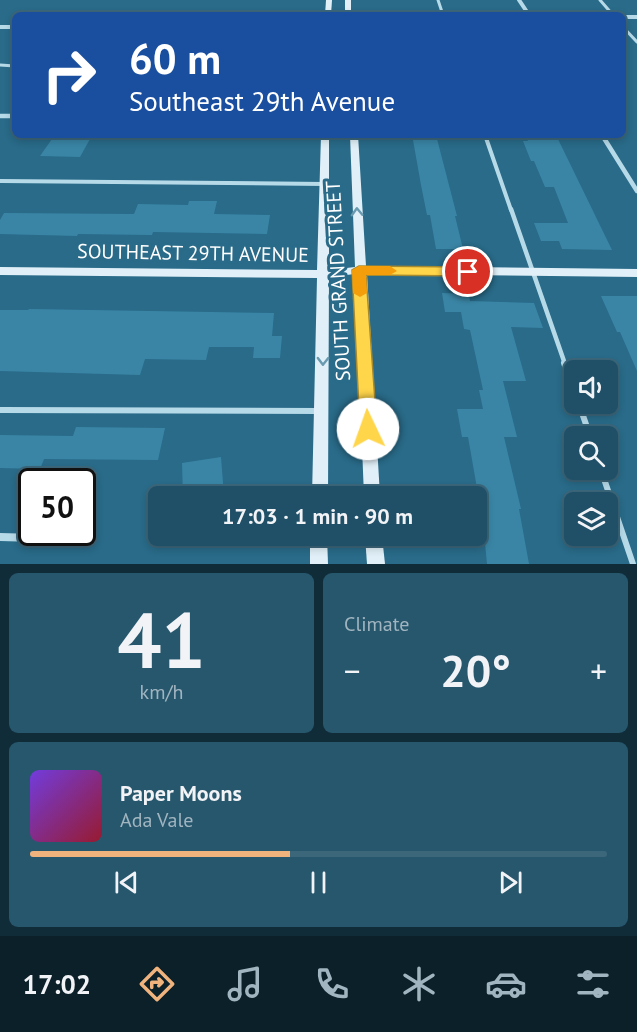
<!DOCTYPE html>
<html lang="en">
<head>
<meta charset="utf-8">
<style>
	:root { --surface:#1f5067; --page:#27576d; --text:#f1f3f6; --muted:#a1b5c0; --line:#3c677b; --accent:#f0b37e }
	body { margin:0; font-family:"PT Sans",sans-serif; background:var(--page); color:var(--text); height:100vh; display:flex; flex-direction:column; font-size:22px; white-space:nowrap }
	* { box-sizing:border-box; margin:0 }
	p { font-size:20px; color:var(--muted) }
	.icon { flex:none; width:33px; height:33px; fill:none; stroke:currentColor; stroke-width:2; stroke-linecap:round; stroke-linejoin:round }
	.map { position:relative; height:564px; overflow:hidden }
	.details { display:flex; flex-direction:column; gap:9px; padding:9px; background:#112c39; flex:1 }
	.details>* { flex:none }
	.hud { position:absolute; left:12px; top:12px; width:614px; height:126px; border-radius:9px; box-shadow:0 3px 9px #0003,0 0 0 2px var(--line); background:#1a4fa0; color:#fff; overflow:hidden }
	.buttons { position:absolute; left:564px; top:360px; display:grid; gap:12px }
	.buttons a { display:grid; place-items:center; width:54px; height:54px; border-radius:9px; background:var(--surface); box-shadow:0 3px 9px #0003,0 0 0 2px var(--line); font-size:30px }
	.speed { position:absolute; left:18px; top:468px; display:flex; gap:12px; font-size:30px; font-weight:700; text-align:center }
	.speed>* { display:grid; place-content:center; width:78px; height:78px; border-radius:50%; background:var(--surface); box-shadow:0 3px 9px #0003,0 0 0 2px var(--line); line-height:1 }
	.speed .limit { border:3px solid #111; border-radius:9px; background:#fff; color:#111 }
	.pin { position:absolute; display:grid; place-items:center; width:51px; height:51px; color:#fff; margin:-26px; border:3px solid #fff; border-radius:50%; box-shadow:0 2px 6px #0007 }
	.me { position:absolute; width:66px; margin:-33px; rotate:357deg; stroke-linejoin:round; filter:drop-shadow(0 0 4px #0008) }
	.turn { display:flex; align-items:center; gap:21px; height:126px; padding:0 18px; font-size:27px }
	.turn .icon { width:78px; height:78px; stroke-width:2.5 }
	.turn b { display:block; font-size:42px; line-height:51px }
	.big { font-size:45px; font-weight:700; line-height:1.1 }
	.details .card { flex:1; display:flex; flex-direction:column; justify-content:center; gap:9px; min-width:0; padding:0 21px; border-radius:9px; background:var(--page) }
	.details .dial { align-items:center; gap:0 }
	.dial b { font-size:78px; line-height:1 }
	.song { display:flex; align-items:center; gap:18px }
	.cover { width:72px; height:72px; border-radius:9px; background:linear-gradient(135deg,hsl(260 70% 55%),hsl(350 70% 35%)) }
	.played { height:6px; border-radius:3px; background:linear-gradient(90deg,var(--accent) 45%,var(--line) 45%) }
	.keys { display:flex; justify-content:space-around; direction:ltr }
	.heat { display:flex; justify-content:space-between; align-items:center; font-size:33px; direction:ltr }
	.details .tiles { flex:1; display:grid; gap:9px; grid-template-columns:1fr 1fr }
	.card:last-child { grid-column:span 2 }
	.trip { position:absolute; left:148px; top:486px; width:339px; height:60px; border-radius:9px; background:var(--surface); box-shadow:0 3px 9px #0003,0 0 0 2px var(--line); font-weight:700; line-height:60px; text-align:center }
	.tab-bar { display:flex; height:96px; justify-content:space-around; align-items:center; background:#0c2029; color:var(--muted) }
	.tab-bar .icon { width:42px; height:42px }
	.tab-bar .selected { color:var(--accent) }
	.tab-bar b { font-size:27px; color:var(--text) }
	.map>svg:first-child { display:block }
	.building { fill:#3a85a5 }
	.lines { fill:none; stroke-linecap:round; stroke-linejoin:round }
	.lane-far3 { stroke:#b7dae9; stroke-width:3 }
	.lane-far2 { stroke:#b7dae9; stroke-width:4 }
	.lane-far1 { stroke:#b7dae9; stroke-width:4.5 }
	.lane { stroke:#b7dae9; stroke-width:6 }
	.street-far2 { stroke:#b7dae9; stroke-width:4 }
	.street-far1 { stroke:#b7dae9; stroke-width:4.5 }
	.street { stroke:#b7dae9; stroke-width:8 }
	.secondary { fill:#e1f0f8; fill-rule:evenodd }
	.oneway { stroke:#699ab0 }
	.route { fill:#ffd54a; stroke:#a68a30; stroke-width:1.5 }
	.slow { fill:#f59e0b }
	.labels { text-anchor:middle; stroke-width:6; stroke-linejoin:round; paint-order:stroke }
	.street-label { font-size:20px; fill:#fff; stroke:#296b89 }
</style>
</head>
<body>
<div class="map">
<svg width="637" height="564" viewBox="0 0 637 564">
	<rect width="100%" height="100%" fill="#296b89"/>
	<g class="building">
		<polygon points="415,135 436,135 457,216 455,216 463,249 436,249 430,215 427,215 421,185 413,140 416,140"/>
		<polygon points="526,135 556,135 612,250 562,249 559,241 541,241 534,223 568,223 554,187 545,187 534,161 531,161 523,141 528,141"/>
		<polygon points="52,139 90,139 80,157 40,156"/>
		<polygon points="189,201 217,201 214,214 270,215 267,234 153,232 152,235 78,234 77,236 0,234 0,220 4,213 134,214 138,204 188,205"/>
		<polygon points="442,293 469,294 470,301 534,303 543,328 511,327 526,381 503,381 517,437 504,437 521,509 519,509 529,564 487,564 483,522 468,437 462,437 457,409 483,409 479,390 483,390 470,330 464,329 461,312 445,312"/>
		<polygon points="601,296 637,296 637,371 620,332 617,332"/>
		<polygon points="29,309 274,313 272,336 282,336 280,358 253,358 254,347 209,347 206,360 145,359 140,375 0,371 0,310 28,310"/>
		<polygon points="76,427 165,428 158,460 44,459 40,469 0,468 0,435 73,436"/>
		<polygon points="221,457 224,496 183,496 182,463"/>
	</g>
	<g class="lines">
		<g class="lane-far3">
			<polyline points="438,0 443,15"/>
			<polyline points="600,0 613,15"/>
			<polyline points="622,26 637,42"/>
			<polyline points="0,65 15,66"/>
		</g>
		<g class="lane-far2">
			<polyline points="485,135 511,210"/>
			<polyline points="0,181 325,184"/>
		</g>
		<polyline class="lane-far1" points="511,209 565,364"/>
		<g class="lane">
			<polyline points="564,363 574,391"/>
			<polyline points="579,404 590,436"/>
			<polyline points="0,410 319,411"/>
			<polyline points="601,470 633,564"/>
		</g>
		<g class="street-far2">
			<polyline points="519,0 529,15"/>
			<polyline points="328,15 350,15"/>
			<polyline points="622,17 637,17"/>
			<polyline points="0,27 15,27"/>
		</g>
		<g class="street-far1">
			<polyline points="0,116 15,116"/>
			<polyline points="602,135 637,191"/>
		</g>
		<polyline class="street" points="0,537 71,539"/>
		<g class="secondary">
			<polygon points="326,0 332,0 331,15 325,15"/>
			<rect x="345" y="0" width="6" height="15"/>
			<polygon points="321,135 329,135 329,270 355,267 350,135 358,135 366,266 637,269 637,277 367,274 380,496 364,496 355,274 329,277 328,496 312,496 317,278 0,275 0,267 317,270"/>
			<polygon points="310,536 327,536 328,564 310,564"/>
			<polygon points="365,536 382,536 385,564 367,564"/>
		</g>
	</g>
	<defs><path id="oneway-chevron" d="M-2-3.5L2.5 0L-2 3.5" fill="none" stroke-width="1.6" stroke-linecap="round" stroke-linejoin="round" transform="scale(1.5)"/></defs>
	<g class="oneway">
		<use href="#oneway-chevron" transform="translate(357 212) rotate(-92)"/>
		<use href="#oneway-chevron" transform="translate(323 361) rotate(91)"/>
	</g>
	<polygon class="route" points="359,266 468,267 475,272 468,276 366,275 377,429 374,434 368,436 362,434 360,429 352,270"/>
	<polygon class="slow" points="359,266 390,266 397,271 390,275 366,275 367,293 360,297 353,293 352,270"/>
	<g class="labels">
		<g class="street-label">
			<text transform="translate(193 253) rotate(1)" y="7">SOUTHEAST 29TH AVENUE</text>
			<text transform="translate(338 281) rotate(-93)" y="7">SOUTH GRAND STREET</text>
		</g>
	</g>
</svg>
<div class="buttons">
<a><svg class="icon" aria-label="sound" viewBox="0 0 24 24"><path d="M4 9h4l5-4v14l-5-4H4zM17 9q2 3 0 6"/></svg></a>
<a><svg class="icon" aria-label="search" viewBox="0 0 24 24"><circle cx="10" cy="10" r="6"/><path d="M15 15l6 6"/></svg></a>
<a><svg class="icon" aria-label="layers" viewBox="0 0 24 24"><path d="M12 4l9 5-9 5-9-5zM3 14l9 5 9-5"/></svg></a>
</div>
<div class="speed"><div class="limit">50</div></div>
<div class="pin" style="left:468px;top:272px;background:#d93025"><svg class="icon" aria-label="arrive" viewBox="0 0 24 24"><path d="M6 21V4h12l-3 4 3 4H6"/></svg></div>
<svg class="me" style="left:368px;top:429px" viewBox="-20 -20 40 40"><circle r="19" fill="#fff"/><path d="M0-13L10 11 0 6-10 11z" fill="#ffd54a"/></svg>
<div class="trip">17:03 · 1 min · 90 m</div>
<div class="hud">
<div class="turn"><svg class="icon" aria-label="right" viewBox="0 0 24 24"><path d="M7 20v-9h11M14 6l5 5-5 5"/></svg><div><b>60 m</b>Southeast 29th Avenue</div></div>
</div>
</div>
<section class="details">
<div class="tiles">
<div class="card dial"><b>41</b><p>km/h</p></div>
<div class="card"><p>Climate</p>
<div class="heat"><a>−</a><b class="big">20°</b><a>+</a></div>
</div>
<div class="card">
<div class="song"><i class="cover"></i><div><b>Paper Moons</b><p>Ada Vale</p></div></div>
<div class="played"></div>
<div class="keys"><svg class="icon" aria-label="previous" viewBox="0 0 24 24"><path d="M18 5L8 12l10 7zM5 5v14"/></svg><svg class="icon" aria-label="pause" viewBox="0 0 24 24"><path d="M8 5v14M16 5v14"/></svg><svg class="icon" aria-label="next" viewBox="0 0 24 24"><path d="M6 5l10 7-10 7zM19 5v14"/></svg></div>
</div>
</div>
</section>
<nav class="tab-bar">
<b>17:02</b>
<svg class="icon selected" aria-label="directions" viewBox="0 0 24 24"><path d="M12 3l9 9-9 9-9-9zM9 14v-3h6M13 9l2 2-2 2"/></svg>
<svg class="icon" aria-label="music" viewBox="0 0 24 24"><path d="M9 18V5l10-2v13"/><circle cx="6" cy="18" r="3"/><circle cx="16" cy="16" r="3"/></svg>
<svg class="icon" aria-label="phone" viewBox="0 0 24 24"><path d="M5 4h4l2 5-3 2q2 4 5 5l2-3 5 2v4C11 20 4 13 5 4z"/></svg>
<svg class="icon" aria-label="climate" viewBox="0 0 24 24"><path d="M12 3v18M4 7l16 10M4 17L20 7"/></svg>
<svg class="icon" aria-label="car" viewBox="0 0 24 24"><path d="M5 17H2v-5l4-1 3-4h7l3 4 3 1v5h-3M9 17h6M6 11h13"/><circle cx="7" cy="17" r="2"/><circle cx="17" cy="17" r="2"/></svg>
<svg class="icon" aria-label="filters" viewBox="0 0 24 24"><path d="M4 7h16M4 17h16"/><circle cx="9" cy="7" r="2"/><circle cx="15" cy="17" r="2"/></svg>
</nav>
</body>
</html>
